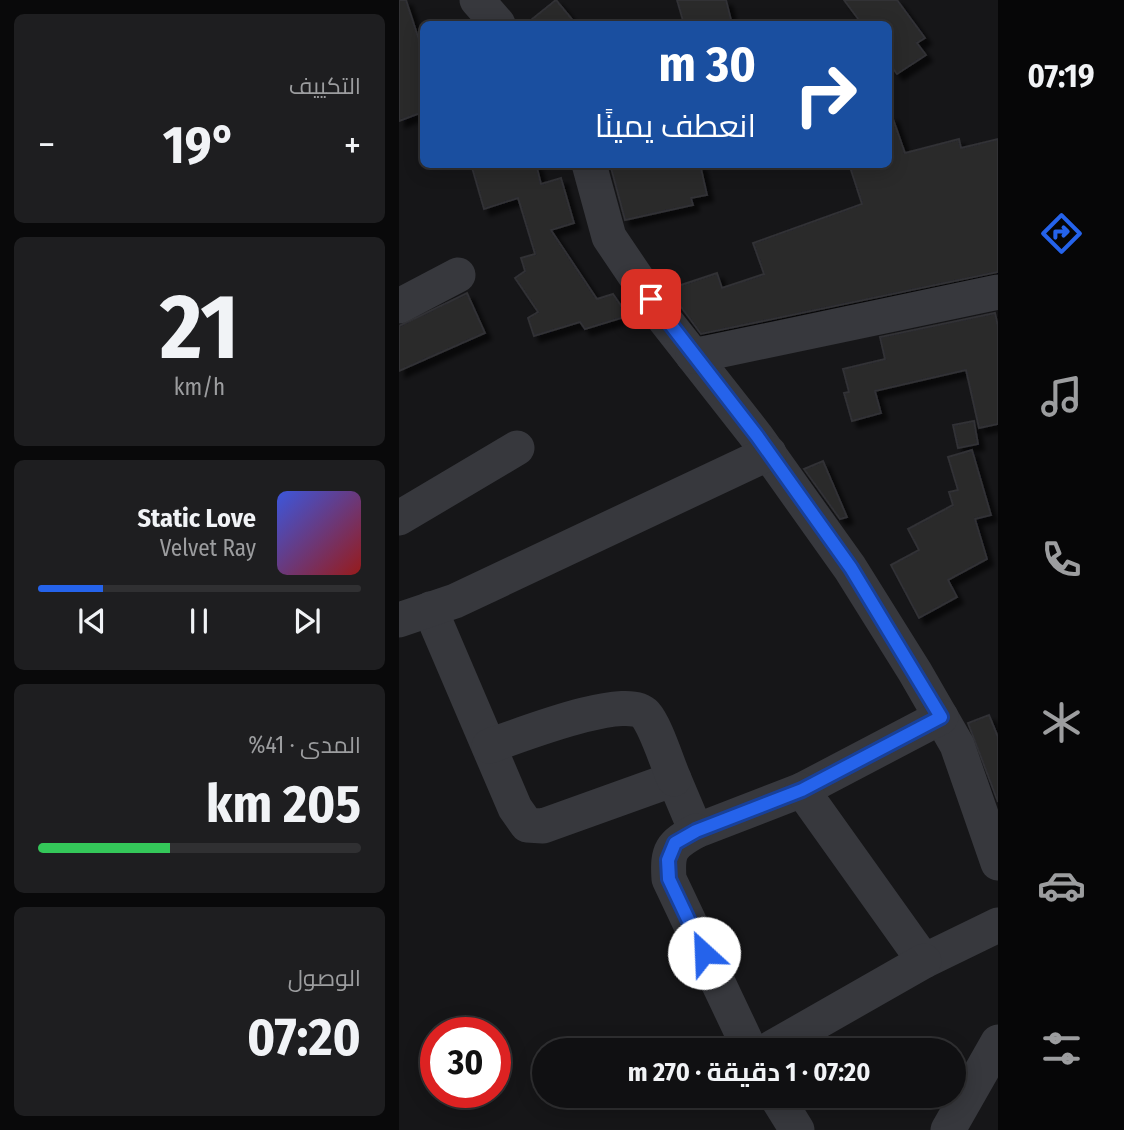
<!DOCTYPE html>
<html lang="ar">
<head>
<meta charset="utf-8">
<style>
	:root { --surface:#101012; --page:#1e1e20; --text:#f1f3f6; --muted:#9c9d9f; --line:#303032; --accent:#2563eb }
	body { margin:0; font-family:"Fira Sans Condensed",Cairo,sans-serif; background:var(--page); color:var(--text); direction:rtl; height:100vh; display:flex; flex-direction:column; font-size:26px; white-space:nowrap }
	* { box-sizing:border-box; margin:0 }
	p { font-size:23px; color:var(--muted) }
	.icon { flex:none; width:38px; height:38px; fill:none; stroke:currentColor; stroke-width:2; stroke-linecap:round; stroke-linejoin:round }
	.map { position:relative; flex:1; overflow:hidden; direction:ltr }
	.drawer { display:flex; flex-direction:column; gap:14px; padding:14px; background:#09090a; width:399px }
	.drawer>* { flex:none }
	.banner { position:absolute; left:21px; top:21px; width:472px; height:147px; border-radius:10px; box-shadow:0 4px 18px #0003,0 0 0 2px var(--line); direction:rtl; background:#1a4fa0; color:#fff; overflow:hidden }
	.speed { position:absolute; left:21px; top:1017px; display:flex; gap:14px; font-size:35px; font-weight:700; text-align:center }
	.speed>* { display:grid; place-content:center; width:91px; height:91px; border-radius:50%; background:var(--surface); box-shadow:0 4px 18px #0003,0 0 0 2px var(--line); line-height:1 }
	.speed .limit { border:10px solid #d22; background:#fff; color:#111 }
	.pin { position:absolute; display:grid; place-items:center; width:60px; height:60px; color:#fff; margin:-30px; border-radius:14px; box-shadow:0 4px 10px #0006 }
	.me { position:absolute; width:77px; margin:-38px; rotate:335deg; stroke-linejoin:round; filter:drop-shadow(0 0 5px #0008) }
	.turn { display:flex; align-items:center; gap:24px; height:147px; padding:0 21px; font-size:32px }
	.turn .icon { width:91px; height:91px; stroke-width:2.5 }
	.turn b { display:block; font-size:49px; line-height:60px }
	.big { font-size:52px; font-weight:700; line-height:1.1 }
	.drawer .widget { flex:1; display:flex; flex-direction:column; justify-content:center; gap:10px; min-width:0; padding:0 24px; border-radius:10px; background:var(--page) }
	.drawer .dial { align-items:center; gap:0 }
	.dial b { font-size:91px; line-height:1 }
	.song { display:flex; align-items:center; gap:21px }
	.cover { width:84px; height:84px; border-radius:10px; background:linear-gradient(135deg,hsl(230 70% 55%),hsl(0 70% 35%)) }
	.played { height:7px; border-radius:4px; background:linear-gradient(90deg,var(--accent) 20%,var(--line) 20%) }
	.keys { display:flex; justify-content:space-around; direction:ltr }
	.heat { display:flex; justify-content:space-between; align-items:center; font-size:38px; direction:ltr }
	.charge { height:10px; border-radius:5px; background:linear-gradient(90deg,#34c759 41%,var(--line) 0) }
	.trip { position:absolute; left:133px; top:1038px; width:434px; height:70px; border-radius:35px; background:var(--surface); box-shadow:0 4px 18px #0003,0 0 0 2px var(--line); font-weight:700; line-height:70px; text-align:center; direction:rtl }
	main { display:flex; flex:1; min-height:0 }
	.dock { display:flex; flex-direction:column; width:126px; justify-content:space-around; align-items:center; background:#060607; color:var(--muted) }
	.dock .icon { width:49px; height:49px }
	.dock .active { color:var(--accent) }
	.dock b { font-size:32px; color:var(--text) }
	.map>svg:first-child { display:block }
	.building { fill:#29292c; stroke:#303034; stroke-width:2; filter:url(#shadow) }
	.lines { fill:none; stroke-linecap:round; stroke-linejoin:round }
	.minor { stroke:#37383d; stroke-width:35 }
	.route-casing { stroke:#184099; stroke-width:18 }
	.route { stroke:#2563eb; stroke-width:12 }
</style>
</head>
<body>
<main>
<nav class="dock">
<b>07:19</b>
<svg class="icon active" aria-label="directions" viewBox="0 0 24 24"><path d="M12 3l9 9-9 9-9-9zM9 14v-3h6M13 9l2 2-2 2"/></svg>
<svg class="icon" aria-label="music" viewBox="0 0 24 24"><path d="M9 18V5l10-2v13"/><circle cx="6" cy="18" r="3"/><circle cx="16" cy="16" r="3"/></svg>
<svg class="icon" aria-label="phone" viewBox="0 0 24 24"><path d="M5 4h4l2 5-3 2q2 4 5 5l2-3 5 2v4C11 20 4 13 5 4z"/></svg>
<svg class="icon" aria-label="climate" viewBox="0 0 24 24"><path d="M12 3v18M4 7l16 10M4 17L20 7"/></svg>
<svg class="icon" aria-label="car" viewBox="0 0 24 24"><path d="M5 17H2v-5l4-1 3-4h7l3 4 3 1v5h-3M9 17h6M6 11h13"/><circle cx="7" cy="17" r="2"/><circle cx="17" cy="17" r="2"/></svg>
<svg class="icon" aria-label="filters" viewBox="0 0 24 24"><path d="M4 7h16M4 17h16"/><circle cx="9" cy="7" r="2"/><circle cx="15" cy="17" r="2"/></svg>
</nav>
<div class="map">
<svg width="599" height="1130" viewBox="0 0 599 1130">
	<defs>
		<filter id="shadow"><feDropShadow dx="6" dy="6" stdDeviation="2" flood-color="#0009"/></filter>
	</defs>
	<rect width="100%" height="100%" fill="#161618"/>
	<g class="building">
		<polygon points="0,0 7,0 24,52 24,112 0,121"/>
		<polygon points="157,0 177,24 127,24"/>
		<polygon points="278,0 327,0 333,24 285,24"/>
		<polygon points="445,0 498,0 526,38 518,43 527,55 498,74 490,63 490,24 463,24"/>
		<polygon points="490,116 493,116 506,153 560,139 562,148 599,139 599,272 302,334 277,300 273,288 318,273 323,288 365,274 354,243 463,204 452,170 467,164 490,164"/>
		<polygon points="72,164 137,164 142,184 162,178 175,223 152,230 198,299 214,294 229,316 186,329 181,322 135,336 129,318 139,312 116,278 126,271 122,258 136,254 119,198 85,209"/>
		<polygon points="211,164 301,164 308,195 292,198 294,205 226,220"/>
		<polygon points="68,293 86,333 0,371 0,326"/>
		<polygon points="596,313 599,326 599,424 580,428 567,370 476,391 482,413 453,421 445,393 450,392 444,369 486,359 481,337"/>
		<polygon points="575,421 579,444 559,448 554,425"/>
		<polygon points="573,450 592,515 576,519 588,559 549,580 558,597 520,618 492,565 520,550 509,529 554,505 550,492 559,490 549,457"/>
		<polygon points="424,461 448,517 441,519 405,469"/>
		<polygon points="590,715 599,737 599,802 569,723"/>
	</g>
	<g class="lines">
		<g class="minor">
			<polyline points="78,0 99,24"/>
			<polyline points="190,164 210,237 266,320 357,436 451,568 516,672 558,745 599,863"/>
			<polyline points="0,306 59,275"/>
			<polyline points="294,356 599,292"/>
			<polyline points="0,518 118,448"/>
			<polyline points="31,609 116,808 128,825 144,826 275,779 297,831 403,790 542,717"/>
			<polyline points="0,620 56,601 370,453"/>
			<path d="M90,746C117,737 227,693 246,714C257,726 268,763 275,779"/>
			<polyline points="403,790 525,961 599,925"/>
			<path d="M297,831C272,845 268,850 270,879L351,1050"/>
			<polyline points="369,1050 525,961"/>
			<polyline points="377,1096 398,1130"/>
			<polyline points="549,1130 599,1042"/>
		</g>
	</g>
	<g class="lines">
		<g class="route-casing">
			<polyline id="route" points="252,299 358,436 452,568 542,717 403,790 297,831 276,843 269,860 270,879 305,953"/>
		</g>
		<use href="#route" class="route"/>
	</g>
</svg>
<div class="speed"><div class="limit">30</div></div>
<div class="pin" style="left:252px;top:299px;background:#d93025"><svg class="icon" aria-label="arrive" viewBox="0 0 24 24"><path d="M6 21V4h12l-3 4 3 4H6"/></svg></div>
<svg class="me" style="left:305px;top:953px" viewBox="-20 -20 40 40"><circle r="19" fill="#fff"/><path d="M0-13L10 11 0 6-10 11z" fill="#2563eb"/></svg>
<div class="trip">07:20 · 1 دقيقة · 270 m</div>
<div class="banner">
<div class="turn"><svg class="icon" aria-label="right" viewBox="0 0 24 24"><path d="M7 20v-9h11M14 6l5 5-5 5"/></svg><div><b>30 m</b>انعطف يمينًا</div></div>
</div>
</div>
<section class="drawer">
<div class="widget"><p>التكييف</p>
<div class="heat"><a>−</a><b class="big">19°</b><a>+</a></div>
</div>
<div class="widget dial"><b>21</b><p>km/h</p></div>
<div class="widget">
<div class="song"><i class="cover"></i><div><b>Static Love</b><p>Velvet Ray</p></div></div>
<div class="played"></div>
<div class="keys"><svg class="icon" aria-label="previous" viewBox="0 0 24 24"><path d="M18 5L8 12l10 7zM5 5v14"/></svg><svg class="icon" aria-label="pause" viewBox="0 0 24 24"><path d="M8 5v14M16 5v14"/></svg><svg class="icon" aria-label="next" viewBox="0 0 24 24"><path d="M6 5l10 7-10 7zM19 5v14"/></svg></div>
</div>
<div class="widget"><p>المدى · 41%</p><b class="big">205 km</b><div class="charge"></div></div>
<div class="widget"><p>الوصول</p><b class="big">07:20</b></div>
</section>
</main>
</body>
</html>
